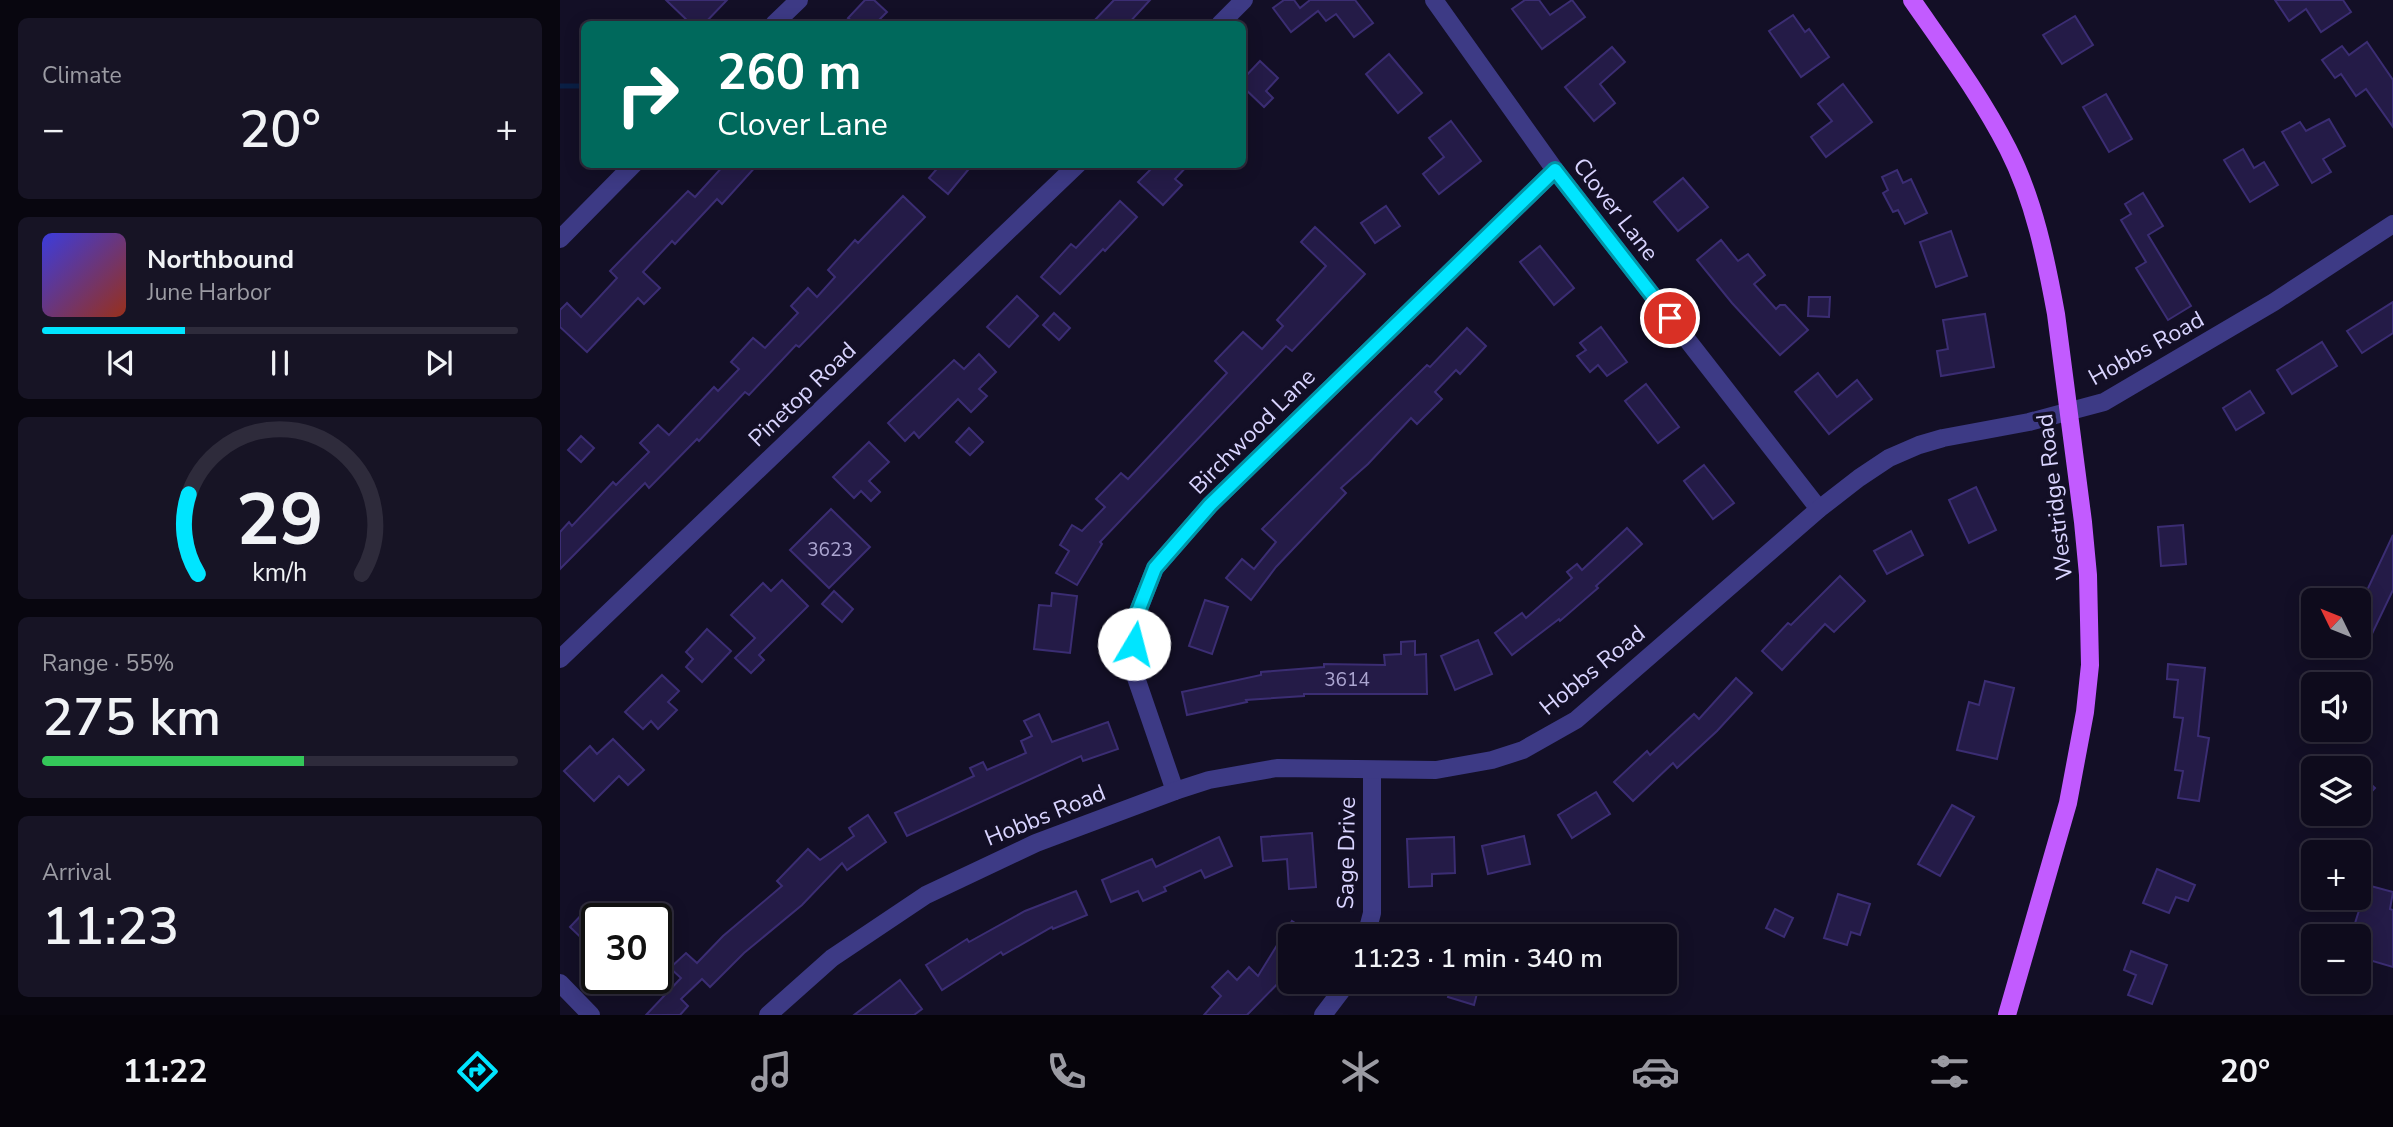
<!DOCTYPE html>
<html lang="en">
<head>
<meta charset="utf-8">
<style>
	:root { --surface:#0e0b1c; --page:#171425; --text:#f1f3f6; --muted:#9b9ba3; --line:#2e2b3b; --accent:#00e5ff }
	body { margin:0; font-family:"Nunito Sans",sans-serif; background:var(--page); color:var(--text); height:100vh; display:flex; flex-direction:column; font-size:26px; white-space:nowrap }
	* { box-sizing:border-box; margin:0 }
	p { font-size:23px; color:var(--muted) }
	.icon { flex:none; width:38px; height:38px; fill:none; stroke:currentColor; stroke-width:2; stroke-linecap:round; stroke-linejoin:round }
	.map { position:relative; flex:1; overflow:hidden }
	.sheet { display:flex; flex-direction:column; gap:18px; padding:18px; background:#08060f; width:560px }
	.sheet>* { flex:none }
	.banner { position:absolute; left:21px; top:21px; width:665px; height:147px; border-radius:10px; box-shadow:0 4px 18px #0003,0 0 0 2px var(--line); background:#00695c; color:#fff; overflow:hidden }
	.needle { width:46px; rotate:313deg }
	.buttons { position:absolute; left:1741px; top:588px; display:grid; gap:14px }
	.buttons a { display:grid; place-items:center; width:70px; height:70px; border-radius:10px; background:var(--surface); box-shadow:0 4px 18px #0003,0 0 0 2px var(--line); font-size:35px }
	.speed { position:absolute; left:21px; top:903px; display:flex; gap:14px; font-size:35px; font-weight:700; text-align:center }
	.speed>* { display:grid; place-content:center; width:91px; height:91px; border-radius:50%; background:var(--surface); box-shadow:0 4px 18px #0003,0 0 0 2px var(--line); line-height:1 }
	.speed .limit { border:4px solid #111; border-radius:10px; background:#fff; color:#111 }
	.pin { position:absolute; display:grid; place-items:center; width:60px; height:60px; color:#fff; margin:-30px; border:4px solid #fff; border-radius:50%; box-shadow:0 2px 7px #0007 }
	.me { position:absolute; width:77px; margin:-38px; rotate:8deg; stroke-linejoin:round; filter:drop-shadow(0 0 5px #0008) }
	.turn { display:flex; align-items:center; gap:24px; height:147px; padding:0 21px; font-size:32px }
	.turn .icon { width:91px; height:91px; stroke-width:2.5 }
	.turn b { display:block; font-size:49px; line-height:60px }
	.big { font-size:52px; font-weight:600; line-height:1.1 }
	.sheet .widget { flex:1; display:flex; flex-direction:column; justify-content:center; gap:10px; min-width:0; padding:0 24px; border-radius:10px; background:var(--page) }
	.sheet .dial { align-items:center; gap:0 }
	.dial svg { height:182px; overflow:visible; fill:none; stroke:var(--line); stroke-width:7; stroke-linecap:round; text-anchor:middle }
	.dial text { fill:var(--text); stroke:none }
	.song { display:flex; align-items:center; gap:21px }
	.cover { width:84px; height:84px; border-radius:10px; background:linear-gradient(135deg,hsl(240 70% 55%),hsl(10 70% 35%)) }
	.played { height:7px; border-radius:4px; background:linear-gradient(90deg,var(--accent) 30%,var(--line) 30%) }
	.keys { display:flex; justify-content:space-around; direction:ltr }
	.heat { display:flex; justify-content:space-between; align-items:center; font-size:38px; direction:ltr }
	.charge { height:10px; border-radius:5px; background:linear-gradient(90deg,#34c759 55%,var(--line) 0) }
	.trip { position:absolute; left:718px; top:924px; width:399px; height:70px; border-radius:10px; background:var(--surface); box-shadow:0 4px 18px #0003,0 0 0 2px var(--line); font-weight:600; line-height:70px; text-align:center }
	.tab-bar { display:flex; height:112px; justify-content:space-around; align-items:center; background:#06040b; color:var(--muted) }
	.tab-bar .icon { width:49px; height:49px }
	.tab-bar .selected { color:var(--accent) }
	.tab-bar b { font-size:32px; color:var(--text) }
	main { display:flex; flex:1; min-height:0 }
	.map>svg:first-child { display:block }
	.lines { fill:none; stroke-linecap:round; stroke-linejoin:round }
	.stream { stroke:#0a1f44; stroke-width:5 }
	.building { fill:#241b47; stroke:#3b2d73; stroke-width:2 }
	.minor { stroke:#3d3a85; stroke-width:18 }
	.major { stroke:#c25bff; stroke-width:18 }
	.route-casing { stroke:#0095a6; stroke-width:18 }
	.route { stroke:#00e5ff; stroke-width:12 }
	.labels { text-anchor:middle; stroke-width:7; stroke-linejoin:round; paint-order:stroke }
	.number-label { font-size:19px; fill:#aca6d1 }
	.street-label { font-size:23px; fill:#d9d4ff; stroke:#130f26 }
</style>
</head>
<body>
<main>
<section class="sheet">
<div class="widget"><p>Climate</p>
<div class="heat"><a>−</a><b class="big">20°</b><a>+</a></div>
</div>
<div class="widget">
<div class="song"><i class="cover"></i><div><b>Northbound</b><p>June Harbor</p></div></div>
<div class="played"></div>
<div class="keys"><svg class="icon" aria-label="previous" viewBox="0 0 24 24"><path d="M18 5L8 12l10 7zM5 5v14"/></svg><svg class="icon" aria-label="pause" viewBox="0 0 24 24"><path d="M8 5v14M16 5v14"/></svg><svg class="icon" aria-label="next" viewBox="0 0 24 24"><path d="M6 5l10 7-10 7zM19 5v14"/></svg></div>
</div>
<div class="widget dial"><svg viewBox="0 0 100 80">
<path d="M14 69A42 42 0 1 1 86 69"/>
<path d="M14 69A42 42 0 0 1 10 34" stroke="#00e5ff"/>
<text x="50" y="56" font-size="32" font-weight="700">29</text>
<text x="50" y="72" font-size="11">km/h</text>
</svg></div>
<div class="widget"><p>Range · 55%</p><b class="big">275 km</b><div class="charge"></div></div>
<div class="widget"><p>Arrival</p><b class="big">11:23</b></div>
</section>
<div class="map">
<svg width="1833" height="1015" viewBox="0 0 1833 1015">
	<rect width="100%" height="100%" fill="#130f26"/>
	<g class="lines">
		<polyline class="stream" points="0,86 24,86"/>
	</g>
	<g class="building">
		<polygon points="106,0 167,0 144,24 131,24"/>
		<polygon points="305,0 314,0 327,12 315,24 296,24 288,18"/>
		<polygon points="554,0 590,0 568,24 531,24"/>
		<polygon points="724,0 734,0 740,8 750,0 795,0 813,23 794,37 776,14 766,21 758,11 731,32 713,8"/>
		<polygon points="965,0 979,0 990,15 1012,0 1025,17 982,49 952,9"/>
		<polygon points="1715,0 1783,0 1791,12 1761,32 1746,9 1729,21"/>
		<polygon points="1233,15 1245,32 1249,29 1269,57 1241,77 1209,31"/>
		<polygon points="1515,16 1533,45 1502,64 1483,35"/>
		<polygon points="1807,42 1833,80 1833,127 1806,89 1796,96 1781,74 1775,78 1762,60 1782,46 1789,55"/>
		<polygon points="1052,47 1065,62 1040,84 1055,103 1034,121 1005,87"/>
		<polygon points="829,54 862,93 838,113 806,74"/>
		<polygon points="700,61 718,78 706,91 713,98 704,107 682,86 682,80"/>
		<polygon points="1283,84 1312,122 1266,157 1251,137 1272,121 1258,104"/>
		<polygon points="1546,94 1572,139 1549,152 1523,107"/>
		<polygon points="1769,119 1785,146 1763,159 1771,172 1752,183 1722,132 1740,122 1746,131"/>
		<polygon points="891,121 921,161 879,194 863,174 884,157 869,138"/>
		<polygon points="1683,149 1694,168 1704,162 1718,185 1690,202 1664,160"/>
		<polygon points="165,164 198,164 162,204 157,199 115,244 112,241 83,272 100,288 84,304 78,298 27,352 0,327 0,310 7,303 21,317 57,278 50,271 128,191 135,197"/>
		<polygon points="381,164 413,164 388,194 369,178"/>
		<polygon points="596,164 629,164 615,179 622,185 603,205 578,182"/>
		<polygon points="1337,170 1343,183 1351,179 1367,213 1345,224 1338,210 1333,212 1323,193 1328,190 1322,177"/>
		<polygon points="1123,178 1148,207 1118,231 1094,202"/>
		<polygon points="1583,193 1603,226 1588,235 1631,306 1608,320 1576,268 1586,262 1561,220 1571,214 1565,204"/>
		<polygon points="343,196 365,217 239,347 236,345 189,395 185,392 139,441 137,439 89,488 85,483 0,569 0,532 9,522 12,526 53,482 56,485 89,452 80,443 98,425 109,435 154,387 158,391 179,369 171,362 193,338 205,348 238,313 231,306 248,288 257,297 275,277 268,270 295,240 298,243"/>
		<polygon points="560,201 577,217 545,251 543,249 500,294 481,277 511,244 516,248"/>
		<polygon points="826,206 840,226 815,243 801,223"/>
		<polygon points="755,227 805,274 732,351 726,346 540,542 542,544 517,585 496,573 509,551 500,545 512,525 522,531 545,507 536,499 561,473 568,479 667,373 655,361 683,332 702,349 723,326 717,320 766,266 741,242"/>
		<polygon points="1391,231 1407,276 1376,287 1360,242"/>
		<polygon points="1161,240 1178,261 1188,254 1205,275 1194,284 1216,309 1220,305 1225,305 1248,330 1220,355 1172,303 1137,260"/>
		<polygon points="980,246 1014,288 994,305 960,262"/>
		<polygon points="457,296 478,316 449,347 427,327"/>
		<polygon points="1249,297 1270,297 1269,317 1248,316"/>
		<polygon points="1833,302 1833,333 1802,353 1787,331"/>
		<polygon points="494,313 510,328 499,340 483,325"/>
		<polygon points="1425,314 1434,367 1381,376 1377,351 1388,349 1383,320"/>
		<polygon points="1041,327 1067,362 1047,376 1038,365 1030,372 1017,356 1026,350 1020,343"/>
		<polygon points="907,328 926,346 900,374 896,370 875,392 882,399 857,424 851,418 808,464 781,488 786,493 716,567 691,600 666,578 682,559 694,569 716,542 702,529 867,365 870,367"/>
		<polygon points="1762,342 1777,366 1732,394 1717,370"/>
		<polygon points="419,354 436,372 419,389 427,396 411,412 398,399 359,438 354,432 345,441 328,423 394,360 404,369"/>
		<polygon points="1258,373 1277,397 1297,380 1312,399 1269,434 1235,392"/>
		<polygon points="1086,384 1119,427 1098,443 1065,401"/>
		<polygon points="1690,391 1704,413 1676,430 1663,408"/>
		<polygon points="409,428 423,442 410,455 396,442"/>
		<polygon points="21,436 34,448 21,462 8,450"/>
		<polygon points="309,442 329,462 309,481 320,492 311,501 301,491 294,498 273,477"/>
		<polygon points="1144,465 1174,503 1153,519 1124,481"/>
		<polygon points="1416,487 1436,530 1409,543 1389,500"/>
		<polygon points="271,509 310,547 269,588 230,550"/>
		<polygon points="1623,525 1626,564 1601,566 1598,527"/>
		<polygon points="1067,528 1082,544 1036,586 1038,588 1000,621 999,619 952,655 935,633 962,613 966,618 1012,578 1007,572 1017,564 1022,570"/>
		<polygon points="1351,531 1363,555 1327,574 1314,551"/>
		<polygon points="1833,535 1833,590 1810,638 1799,634 1799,597 1803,599"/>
		<polygon points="1280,576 1305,601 1274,632 1265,624 1222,670 1202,651 1228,623 1231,625"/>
		<polygon points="222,580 248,606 199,655 204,660 191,673 175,658 195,638 171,615 203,583 211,591"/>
		<polygon points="274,591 293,609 282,622 262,604"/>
		<polygon points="492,593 517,596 510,653 474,649 479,605 491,606"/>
		<polygon points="645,600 668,607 652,654 629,646"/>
		<polygon points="147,629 171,651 142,682 126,667 133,659 126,652"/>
		<polygon points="918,640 932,674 895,690 881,656"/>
		<polygon points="855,641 855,655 866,654 867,694 744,694 744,696 686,700 687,702 627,715 622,692 701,675 701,672 764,667 764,664 825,665 824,655 841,654 841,642"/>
		<polygon points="1608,664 1645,668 1638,736 1649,738 1639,801 1618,798 1623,771 1615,770 1623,718 1614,717 1618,680 1607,679"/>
		<polygon points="102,675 119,691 108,702 117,710 98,729 91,721 83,729 65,712"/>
		<polygon points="1176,678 1192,693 1157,731 1117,768 1113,763 1073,801 1054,782 1087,751 1090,755 1134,714 1139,719"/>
		<polygon points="1425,681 1454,688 1437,759 1397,750 1409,702 1419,705"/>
		<polygon points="479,714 492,742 548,722 558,749 523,761 521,756 347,836 335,813 414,776 410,768 423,762 427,770 466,753 461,741 472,736 464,721"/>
		<polygon points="53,739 84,770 68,785 59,776 34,801 4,771 30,746 37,754"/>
		<polygon points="1799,773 1815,788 1799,805"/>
		<polygon points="1036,792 1050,814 1012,838 998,815"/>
		<polygon points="1392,805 1414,817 1380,876 1358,864"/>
		<polygon points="308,815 326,842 287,870 282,863 242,905 184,953 150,987 142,979 121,999 128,1006 120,1015 86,1015 121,978 110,968 126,953 137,963 163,936 222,886 217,881 248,849 260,860 294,836 289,828"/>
		<polygon points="752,833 756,887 729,889 727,859 703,861 701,837"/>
		<polygon points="964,836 970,864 928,874 922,846"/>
		<polygon points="659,837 672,866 645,878 641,870 604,887 606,891 583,901 578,891 551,902 542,880 592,859 596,867"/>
		<polygon points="894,837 895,873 872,874 872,886 849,887 847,839"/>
		<polygon points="1597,869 1635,885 1628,901 1616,897 1609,913 1583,903"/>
		<polygon points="1807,885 1833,892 1830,909 1833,910 1833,967 1799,957 1799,936 1791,936"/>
		<polygon points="516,891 527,915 493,929 492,927 443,955 441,952 382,990 366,965 407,939 409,942 465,911"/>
		<polygon points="1278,894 1310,904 1300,935 1291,932 1287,945 1264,938"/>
		<polygon points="27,909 37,918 37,953 10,927"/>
		<polygon points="1215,909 1233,918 1224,937 1206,928"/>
		<polygon points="732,921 756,936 730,936 730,971 687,1015 644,1015 661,996 652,987 668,971 677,980 689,967 698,976"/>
		<polygon points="1571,951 1607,965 1592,1004 1568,995 1576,975 1564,970"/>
		<polygon points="340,980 362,1009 354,1015 294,1015"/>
		<polygon points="892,982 920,982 914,1005 888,997"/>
	</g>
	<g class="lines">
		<g class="minor">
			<polyline points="874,0 995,170 1259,509"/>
			<polyline points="214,24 239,0"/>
			<polyline points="660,24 684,0"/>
			<polyline points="0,239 74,164"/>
			<polyline points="0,659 518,164"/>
			<polyline points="615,791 573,669 575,619 595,568 650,505 995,170"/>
			<polyline points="806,936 812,913 812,770"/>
			<polyline points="0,983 31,1015"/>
			<polyline points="208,1015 272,958 366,895 476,843 615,791 649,780 717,768 876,770 932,760 963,750 1016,720 1259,509 1299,478 1329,458 1359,445 1383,438 1469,422 1544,402 1714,302 1833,224"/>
			<polyline points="763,1015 788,982"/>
		</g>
		<path class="major" d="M1352,0C1386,49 1421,96 1448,149C1474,200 1486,259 1496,314L1523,522L1528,575L1530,665L1525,712L1508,803L1447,1015"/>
	</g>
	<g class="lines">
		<g class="route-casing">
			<polyline id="route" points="574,644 575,619 595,568 650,505 995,170 1110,318"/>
		</g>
		<use href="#route" class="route"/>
	</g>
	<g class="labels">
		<g class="number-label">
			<text x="270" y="556">3623</text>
			<text x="787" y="686">3614</text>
		</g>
		<g class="street-label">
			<text transform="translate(1056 209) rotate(52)" y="8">Clover Lane</text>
			<text transform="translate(1586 348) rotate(-29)" y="8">Hobbs Road</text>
			<text transform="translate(242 394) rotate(-44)" y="8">Pinetop Road</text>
			<text transform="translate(692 431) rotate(-45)" y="8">Birchwood Lane</text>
			<text transform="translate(1494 497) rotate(-97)" y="8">Westridge Road</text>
			<text transform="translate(1032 670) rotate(-39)" y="8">Hobbs Road</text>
			<text transform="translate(485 815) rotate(-22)" y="8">Hobbs Road</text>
			<text transform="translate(786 853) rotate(-89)" y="8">Sage Drive</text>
		</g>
	</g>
</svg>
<div class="buttons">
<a><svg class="needle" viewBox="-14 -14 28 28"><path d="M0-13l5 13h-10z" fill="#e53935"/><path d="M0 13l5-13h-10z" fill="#9b9ba3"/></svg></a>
<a><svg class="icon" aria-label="sound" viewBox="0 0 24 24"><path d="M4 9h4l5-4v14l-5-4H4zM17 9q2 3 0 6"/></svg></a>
<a><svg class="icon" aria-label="layers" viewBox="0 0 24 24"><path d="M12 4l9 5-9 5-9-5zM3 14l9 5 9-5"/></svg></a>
<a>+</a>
<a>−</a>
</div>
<div class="speed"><div class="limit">30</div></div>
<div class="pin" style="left:1110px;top:318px;background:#d93025"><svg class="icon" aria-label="arrive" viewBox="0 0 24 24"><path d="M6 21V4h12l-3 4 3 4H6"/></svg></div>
<svg class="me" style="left:574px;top:644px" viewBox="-20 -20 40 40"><circle r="19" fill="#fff"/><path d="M0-13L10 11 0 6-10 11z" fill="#00e5ff"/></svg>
<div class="trip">11:23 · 1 min · 340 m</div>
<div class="banner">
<div class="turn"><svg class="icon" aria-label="right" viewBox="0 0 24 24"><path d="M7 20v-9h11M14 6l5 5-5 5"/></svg><div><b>260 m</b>Clover Lane</div></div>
</div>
</div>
</main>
<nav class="tab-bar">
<b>11:22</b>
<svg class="icon selected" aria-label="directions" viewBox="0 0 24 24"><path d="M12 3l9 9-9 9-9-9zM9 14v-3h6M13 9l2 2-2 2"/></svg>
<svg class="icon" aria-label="music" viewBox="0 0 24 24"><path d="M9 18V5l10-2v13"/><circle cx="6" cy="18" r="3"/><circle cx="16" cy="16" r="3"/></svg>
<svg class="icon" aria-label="phone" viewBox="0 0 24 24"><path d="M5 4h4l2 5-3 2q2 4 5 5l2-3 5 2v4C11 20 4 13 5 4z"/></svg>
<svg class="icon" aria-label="climate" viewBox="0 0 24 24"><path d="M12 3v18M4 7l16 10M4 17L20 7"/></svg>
<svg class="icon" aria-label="car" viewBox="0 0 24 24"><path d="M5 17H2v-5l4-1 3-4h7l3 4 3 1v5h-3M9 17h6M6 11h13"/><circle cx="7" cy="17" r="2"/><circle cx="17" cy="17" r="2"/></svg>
<svg class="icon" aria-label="filters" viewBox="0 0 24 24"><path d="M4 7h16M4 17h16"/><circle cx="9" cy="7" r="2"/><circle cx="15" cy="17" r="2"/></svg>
<b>20°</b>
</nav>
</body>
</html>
